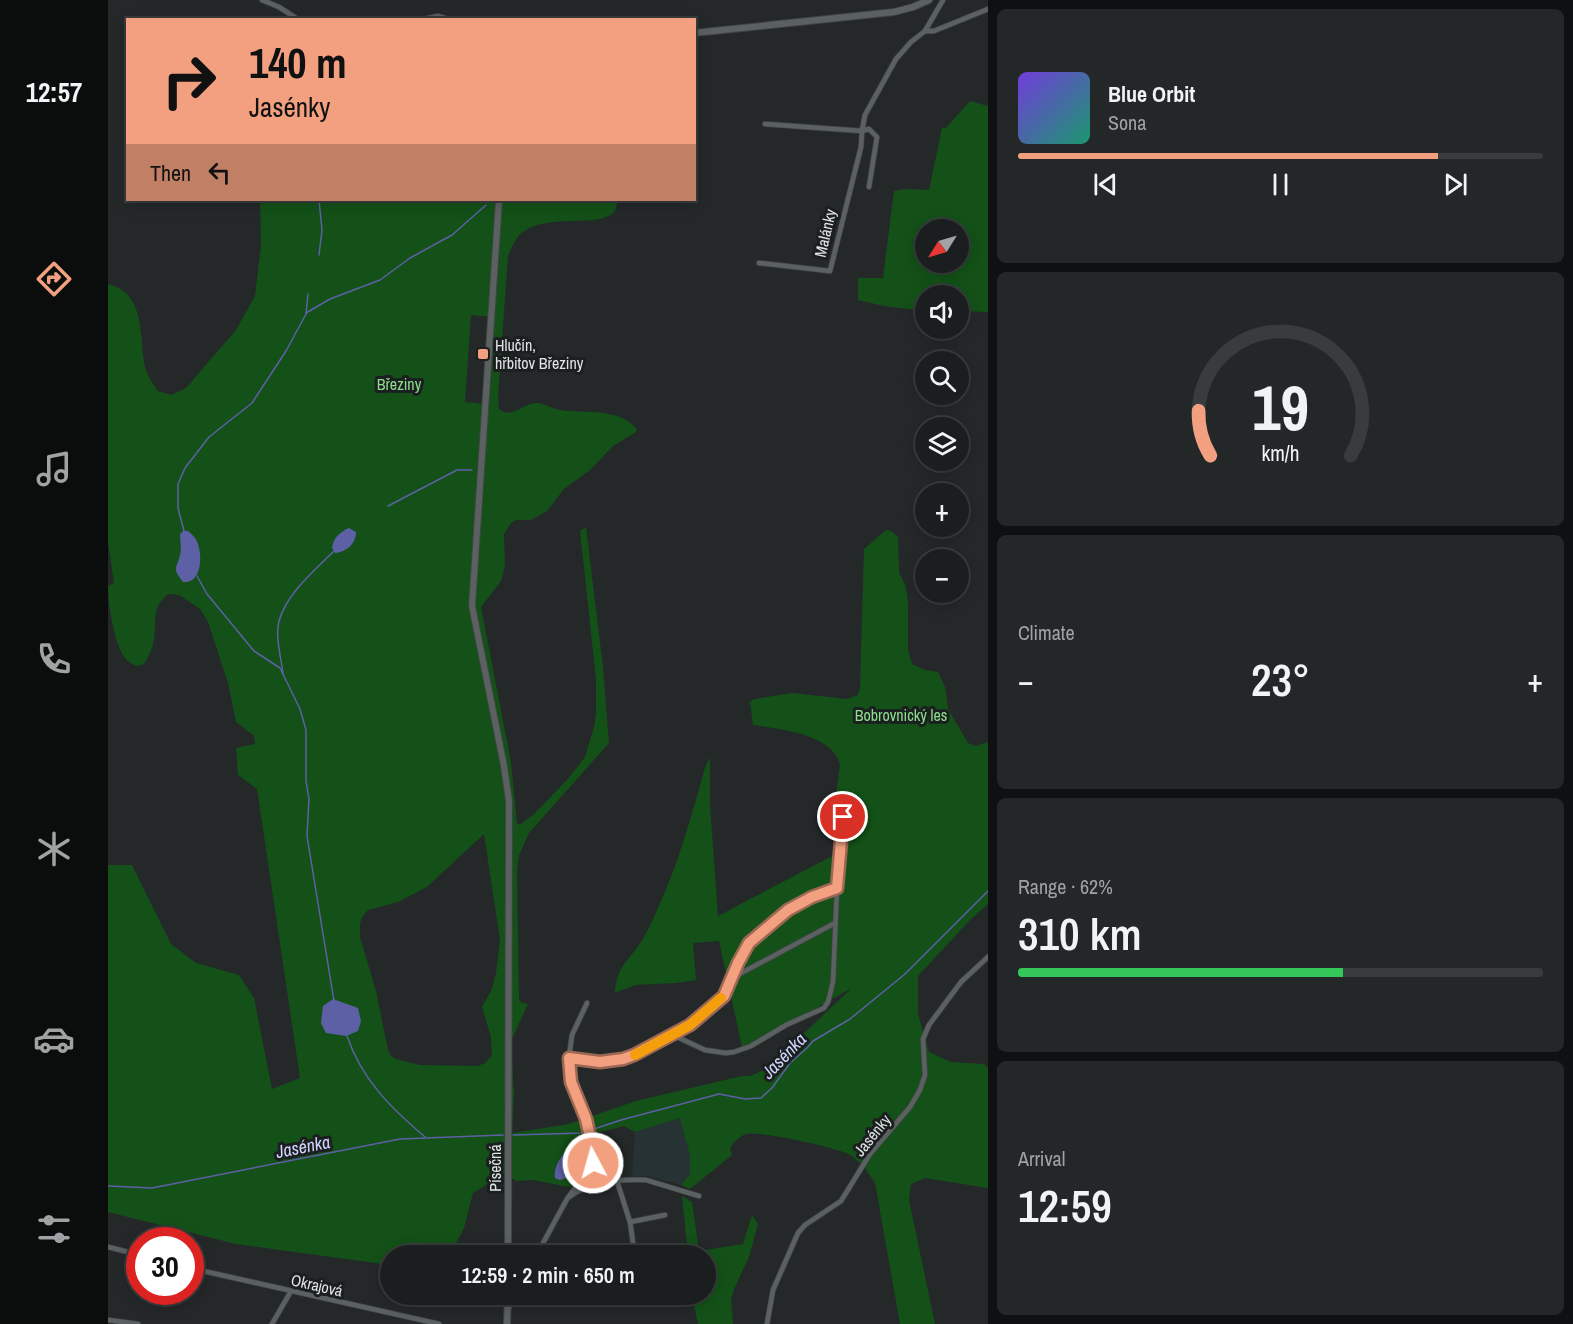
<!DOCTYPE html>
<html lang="en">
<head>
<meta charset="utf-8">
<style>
	:root { --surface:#1b1e1f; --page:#242728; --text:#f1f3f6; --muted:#a0a2a4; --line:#393c3d; --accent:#f2a080 }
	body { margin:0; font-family:"Archivo Narrow",sans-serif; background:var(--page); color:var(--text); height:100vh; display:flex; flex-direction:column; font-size:22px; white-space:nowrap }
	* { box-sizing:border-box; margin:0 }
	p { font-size:20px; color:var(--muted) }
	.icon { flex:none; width:33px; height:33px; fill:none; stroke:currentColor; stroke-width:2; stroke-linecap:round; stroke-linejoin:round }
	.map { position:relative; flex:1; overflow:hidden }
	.side { display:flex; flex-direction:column; gap:9px; padding:9px; background:#0f1011; width:585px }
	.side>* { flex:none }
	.top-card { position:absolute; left:18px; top:18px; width:570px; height:183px; border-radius:0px; box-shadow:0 3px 15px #0003,0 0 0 2px var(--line); background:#f2a080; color:#111; overflow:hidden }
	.needle { width:39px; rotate:233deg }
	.fabs { position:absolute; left:807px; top:219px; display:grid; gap:12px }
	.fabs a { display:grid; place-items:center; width:54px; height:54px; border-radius:50%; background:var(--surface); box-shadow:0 3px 15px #0003,0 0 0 2px var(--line); font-size:30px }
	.speed { position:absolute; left:18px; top:1227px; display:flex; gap:12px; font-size:30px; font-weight:700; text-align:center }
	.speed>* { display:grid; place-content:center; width:78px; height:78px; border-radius:50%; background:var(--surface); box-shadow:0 3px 15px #0003,0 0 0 2px var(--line); line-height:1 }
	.speed .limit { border:9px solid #d22; background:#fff; color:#111 }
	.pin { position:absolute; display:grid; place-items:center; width:51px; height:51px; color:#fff; margin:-26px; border:3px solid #fff; border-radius:50%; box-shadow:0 2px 6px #0007 }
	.me { position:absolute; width:66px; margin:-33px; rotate:354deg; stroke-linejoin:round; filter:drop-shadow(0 0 4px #0008) }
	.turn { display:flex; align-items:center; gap:21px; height:126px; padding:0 24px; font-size:27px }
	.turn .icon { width:78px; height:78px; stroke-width:2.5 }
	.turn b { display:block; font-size:42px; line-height:51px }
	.then { display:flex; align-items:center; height:57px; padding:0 24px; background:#0003; gap:12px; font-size:22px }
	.big { font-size:45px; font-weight:600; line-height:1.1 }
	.side .card { flex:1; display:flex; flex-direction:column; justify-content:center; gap:9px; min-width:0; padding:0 21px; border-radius:9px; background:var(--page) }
	.side .dial { align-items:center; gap:0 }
	.dial svg { height:156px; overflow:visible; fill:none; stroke:var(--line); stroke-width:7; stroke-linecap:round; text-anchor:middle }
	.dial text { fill:var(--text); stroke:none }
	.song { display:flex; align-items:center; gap:18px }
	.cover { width:72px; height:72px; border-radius:9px; background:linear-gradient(135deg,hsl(260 70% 55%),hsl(160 70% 35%)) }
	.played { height:6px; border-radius:3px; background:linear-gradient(90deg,var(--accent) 80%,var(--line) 80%) }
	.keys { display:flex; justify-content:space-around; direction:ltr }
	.heat { display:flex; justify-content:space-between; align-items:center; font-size:33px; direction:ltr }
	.charge { height:9px; border-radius:4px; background:linear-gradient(90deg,#34c759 62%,var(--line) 0) }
	.trip { position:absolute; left:272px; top:1245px; width:336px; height:60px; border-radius:30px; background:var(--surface); box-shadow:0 3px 15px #0003,0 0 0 2px var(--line); font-weight:600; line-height:60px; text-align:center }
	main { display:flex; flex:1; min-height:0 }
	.dock { display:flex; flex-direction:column; width:108px; justify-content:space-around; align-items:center; background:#0b0c0c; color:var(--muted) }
	.dock .icon { width:42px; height:42px }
	.dock .current { color:var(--accent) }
	.dock b { font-size:27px; color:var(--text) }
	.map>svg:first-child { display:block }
	.built { fill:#273235 }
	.green { fill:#135118; fill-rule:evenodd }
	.water { fill:#5e60a6 }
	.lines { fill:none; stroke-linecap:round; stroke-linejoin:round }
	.stream { stroke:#5e60a6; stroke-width:1.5 }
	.minor-casing { stroke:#414444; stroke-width:6 }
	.tertiary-casing { stroke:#414444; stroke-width:8 }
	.minor { stroke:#5b6061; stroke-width:4.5 }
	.tertiary { stroke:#5b6061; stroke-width:6 }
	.route-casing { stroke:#9d6853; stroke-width:15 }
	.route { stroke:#f2a080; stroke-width:10 }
	.slow { stroke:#f59e0b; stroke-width:10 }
	.poi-dot { fill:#f2a080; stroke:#1b1f20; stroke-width:2 }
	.labels { text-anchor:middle; stroke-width:6; stroke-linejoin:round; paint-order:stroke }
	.street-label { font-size:16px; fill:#e1e4e4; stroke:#1b1f20 }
	.poi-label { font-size:16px; fill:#e1e4e4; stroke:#1b1f20; text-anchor:start }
	.park-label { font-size:16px; fill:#8cde8c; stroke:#1b1f20 }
	.water-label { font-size:18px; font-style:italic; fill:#d0d5fd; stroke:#1b1f20 }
</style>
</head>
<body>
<main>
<nav class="dock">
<b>12:57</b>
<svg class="icon current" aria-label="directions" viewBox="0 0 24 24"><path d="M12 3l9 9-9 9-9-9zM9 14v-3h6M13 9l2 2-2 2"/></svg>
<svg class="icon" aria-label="music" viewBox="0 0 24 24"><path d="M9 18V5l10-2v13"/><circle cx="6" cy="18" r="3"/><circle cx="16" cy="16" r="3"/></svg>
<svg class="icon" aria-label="phone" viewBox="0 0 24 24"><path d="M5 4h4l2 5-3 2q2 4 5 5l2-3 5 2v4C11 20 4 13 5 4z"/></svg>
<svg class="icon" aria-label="climate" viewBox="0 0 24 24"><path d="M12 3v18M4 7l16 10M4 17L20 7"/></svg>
<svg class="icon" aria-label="car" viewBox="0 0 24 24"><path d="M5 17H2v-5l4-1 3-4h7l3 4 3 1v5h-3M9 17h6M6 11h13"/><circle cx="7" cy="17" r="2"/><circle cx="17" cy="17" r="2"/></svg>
<svg class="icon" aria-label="filters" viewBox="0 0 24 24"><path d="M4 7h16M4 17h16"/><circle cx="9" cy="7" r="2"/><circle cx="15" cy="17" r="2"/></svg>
</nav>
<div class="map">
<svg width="880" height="1324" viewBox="0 0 880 1324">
	<rect width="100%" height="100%" fill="#242829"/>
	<polygon class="built" points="573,1118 582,1156 582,1174 573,1185 540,1176 524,1176 527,1132"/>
	<g class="green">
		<path d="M862,101L880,106V312L851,311L850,296H818L817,311L776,306L750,300V278H775L786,191L796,189L821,190L834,128H838ZM818,230H850V262H818Z"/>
		<path d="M152,200H509C509,204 509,209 505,213C489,228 440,213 415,232C407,238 404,247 400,256L390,397L391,409C405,420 415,402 430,403C438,404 445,409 453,410C478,414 510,407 529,429L528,432L505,446L482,470L456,489L439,511L423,520H408L403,523L396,534L397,565L393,581L373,607L403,762L409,823L412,825L427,813L459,780L477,757L486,727L488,714V679L472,531L478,527L495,667L501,743L421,833L411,855L409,870L411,1000L414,1003L420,1004L403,1041L406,1094L404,1133L461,1124L528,1101L634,1076H642L658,1069L744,988L642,1045L634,1047L611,941L585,943L588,980L568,983L527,985L507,993C508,972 516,964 528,949C536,939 543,924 548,912C570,866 583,817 597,768L602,757V805L610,916L726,855L729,842L726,811L732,765C725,734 671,729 645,725L642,702L647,699L684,693L739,699L750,695L752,688L756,549L778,530L783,531L790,537L791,572L798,587L800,602V650L804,664L817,670L830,672L837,687L840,709L860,743L868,746L880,742V904L862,920L810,976V1014L821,1052L843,1062L876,1064L880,1068V1188L817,1178L803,1184L801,1200L827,1324H792L767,1183C760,1172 750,1158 738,1153C726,1147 649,1130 638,1134C632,1136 624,1143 622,1149L624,1155L582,1189L573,1185L582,1174V1156L572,1118L527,1132L516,1126L485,1134L482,1165L462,1187L424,1180L408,1181L404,1178L386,1180L365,1193L356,1228L342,1255L282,1256V1265L128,1244L0,1212V865H24L63,944L88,963L131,975L146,998L164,1089L192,1078L149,789L130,775L128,748L147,744L146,736L128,722L120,683L100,622L92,609L71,595L60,594C43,609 49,618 46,638C45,648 41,656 36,664L29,666C24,664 20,662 17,658C6,644 0,603 0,586L6,583L0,542V284C40,294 30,339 38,370C40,377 45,384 50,391L64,395L78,388L128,330L147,296L153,245ZM363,315L383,317L376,404L357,402ZM376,834L392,940L388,973L384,989L374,1007L383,1037L384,1055L377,1063L370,1066L312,1065L288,1059L283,1056L280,1050L268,991L252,937V923L255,916L260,910L290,902L319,887Z"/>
		<polygon points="574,1196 584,1202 591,1251 635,1244 644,1215 650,1224 641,1257 626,1289 623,1300 625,1324 590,1324 584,1295 597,1294 597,1256 580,1255"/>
	</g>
	<g class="water">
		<path d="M241,528L248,532C248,544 238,552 227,553L224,548C225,538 232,532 241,528Z"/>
		<path d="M75,531H80C82,533 85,535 87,538C95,549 96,584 75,582C63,566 69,570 72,555C74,549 72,541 72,534Z"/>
		<polygon points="225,999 250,1008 253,1021 250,1031 238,1036 218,1033 213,1023 215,1006"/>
		<path d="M474,1139L480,1144C479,1161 468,1176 452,1180L447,1178C445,1162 460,1146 474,1139Z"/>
	</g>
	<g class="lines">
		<g class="stream">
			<polyline points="211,200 214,230 211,255"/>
			<polyline points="198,313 222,299 272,280 302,258 344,235 378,205"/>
			<polyline points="280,506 349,470 364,470"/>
			<polyline points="76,531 70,508 70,484 77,468 101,437 144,403 178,351 198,314 200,294"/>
			<polyline points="89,576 99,594 146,651 172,668 192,709 198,730 198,781 201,799 199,836 226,1001"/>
			<path d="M175,673C173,657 167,637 171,621C179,593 207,570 226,551"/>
			<path d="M239,1036C254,1080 283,1108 317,1137"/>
			<polyline points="405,1135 474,1133 513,1120 611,1094 637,1099 653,1098 664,1088 682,1063 699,1048 705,1041 742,1019 797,974 880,891"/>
			<polyline points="0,1186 44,1188 292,1139 395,1135"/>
		</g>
		<g class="minor-casing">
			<g id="minor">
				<polyline points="154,0 171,7 191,20"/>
				<polyline points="312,20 330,16 343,20"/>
				<polyline points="817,31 826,31 880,9"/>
				<polyline points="657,124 754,131 757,115 788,59 803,42 817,31 835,0"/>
				<polyline points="651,263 722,271 753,147 754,131 761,129 769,137 761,187"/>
				<polyline points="624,978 727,923"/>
				<polyline points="565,1035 597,1050 618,1053 626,1052 643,1046 678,1025 716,1008 720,1002 725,982 729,888"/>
				<polyline points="461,1057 464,1035 479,1003"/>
				<polyline points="509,1181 522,1222 527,1256"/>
				<path d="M461,1197C482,1181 512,1179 538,1180L591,1196"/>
				<polyline points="522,1222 557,1215"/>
				<polyline points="0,1247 32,1255"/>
				<polyline points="428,1256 459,1199 485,1163 486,1155 478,1120 463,1081 461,1057 492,1062 515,1059 527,1055 582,1025 616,996 630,963 641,943 680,910 703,897 729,888 735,817"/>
				<polyline points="82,1268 331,1324"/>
				<polyline points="401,1307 408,1294"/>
				<polyline points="0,1320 30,1324"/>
				<polyline points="164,1324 183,1291"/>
				<polyline points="659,1324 665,1290 690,1233 697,1225 733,1201 762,1154 802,1107 812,1090 817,1075 815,1039 821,1025 853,982 880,957"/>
			</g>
		</g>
		<g class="tertiary-casing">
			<g id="tertiary">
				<polyline points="586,33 786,12 805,7 821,0"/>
				<polyline points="391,200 364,606 396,766 401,801 400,1256"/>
				<polyline points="399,1324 400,1294"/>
			</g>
		</g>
		<use href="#minor" class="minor"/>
		<use href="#tertiary" class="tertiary"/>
	</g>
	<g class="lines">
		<g class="route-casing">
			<polyline id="route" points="485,1163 486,1155 478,1119 463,1082 461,1058 492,1062 515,1059 526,1055 582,1025 616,996 630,963 641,943 680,910 704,897 729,888 735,817"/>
		</g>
		<use href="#route" class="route"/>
		<polyline class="slow" points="527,1055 582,1025 613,998"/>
	</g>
	<rect class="poi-dot" x="369" y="348" width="12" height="12" rx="3"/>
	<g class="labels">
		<g class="street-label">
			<text transform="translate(717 233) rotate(-77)" y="6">Malánky</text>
			<text transform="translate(764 1135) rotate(-51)" y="6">Jasénky</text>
			<text transform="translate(387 1168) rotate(-90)" y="6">Písečná</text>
			<text transform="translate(209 1285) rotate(13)" y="6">Okrajová</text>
		</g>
		<g class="poi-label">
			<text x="387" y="351">Hlučín,<tspan x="387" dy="18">hřbitov Březiny</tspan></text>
		</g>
		<g class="park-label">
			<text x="291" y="390">Březiny</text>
			<text x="793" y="721">Bobrovnický les</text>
		</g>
		<g class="water-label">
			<text transform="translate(676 1056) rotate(-46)" y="6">Jasénka</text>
			<text transform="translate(195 1147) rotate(-11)" y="6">Jasénka</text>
		</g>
	</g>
</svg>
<div class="fabs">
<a><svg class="needle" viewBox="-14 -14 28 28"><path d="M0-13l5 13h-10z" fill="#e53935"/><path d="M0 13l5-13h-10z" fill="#a0a2a4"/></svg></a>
<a><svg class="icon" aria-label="sound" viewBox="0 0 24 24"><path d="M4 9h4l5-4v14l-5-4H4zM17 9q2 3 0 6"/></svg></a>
<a><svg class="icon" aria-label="search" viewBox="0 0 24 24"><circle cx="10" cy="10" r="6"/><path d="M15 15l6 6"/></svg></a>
<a><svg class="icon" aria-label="layers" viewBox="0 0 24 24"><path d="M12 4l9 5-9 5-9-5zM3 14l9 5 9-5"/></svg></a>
<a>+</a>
<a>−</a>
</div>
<div class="speed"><div class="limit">30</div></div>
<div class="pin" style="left:735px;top:817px;background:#d93025"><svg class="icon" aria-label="arrive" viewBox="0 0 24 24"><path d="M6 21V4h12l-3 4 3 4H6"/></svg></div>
<svg class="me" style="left:485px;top:1163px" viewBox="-20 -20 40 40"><circle r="17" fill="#f2a080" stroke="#fff" stroke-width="3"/><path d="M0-11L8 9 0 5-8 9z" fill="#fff"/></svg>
<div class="trip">12:59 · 2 min · 650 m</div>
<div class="top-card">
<div class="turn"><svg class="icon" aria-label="right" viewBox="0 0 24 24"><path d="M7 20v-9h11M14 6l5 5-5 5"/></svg><div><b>140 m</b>Jasénky</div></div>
<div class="then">Then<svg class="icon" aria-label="left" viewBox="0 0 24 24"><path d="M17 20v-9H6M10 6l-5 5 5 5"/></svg></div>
</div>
</div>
<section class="side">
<div class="card">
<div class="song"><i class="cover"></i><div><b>Blue Orbit</b><p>Sona</p></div></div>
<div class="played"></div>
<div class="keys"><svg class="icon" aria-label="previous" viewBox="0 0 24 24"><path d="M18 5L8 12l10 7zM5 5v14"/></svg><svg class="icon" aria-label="pause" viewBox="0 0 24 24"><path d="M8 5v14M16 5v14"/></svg><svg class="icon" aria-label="next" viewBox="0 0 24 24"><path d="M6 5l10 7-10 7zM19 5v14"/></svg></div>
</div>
<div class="card dial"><svg viewBox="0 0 100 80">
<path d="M14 69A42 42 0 1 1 86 69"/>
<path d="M14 69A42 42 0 0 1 8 46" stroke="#f2a080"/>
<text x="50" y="56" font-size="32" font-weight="700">19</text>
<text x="50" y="72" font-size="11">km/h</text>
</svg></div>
<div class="card"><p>Climate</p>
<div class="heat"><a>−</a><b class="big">23°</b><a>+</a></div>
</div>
<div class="card"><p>Range · 62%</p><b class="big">310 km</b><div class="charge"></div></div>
<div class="card"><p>Arrival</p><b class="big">12:59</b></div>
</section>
</main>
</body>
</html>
